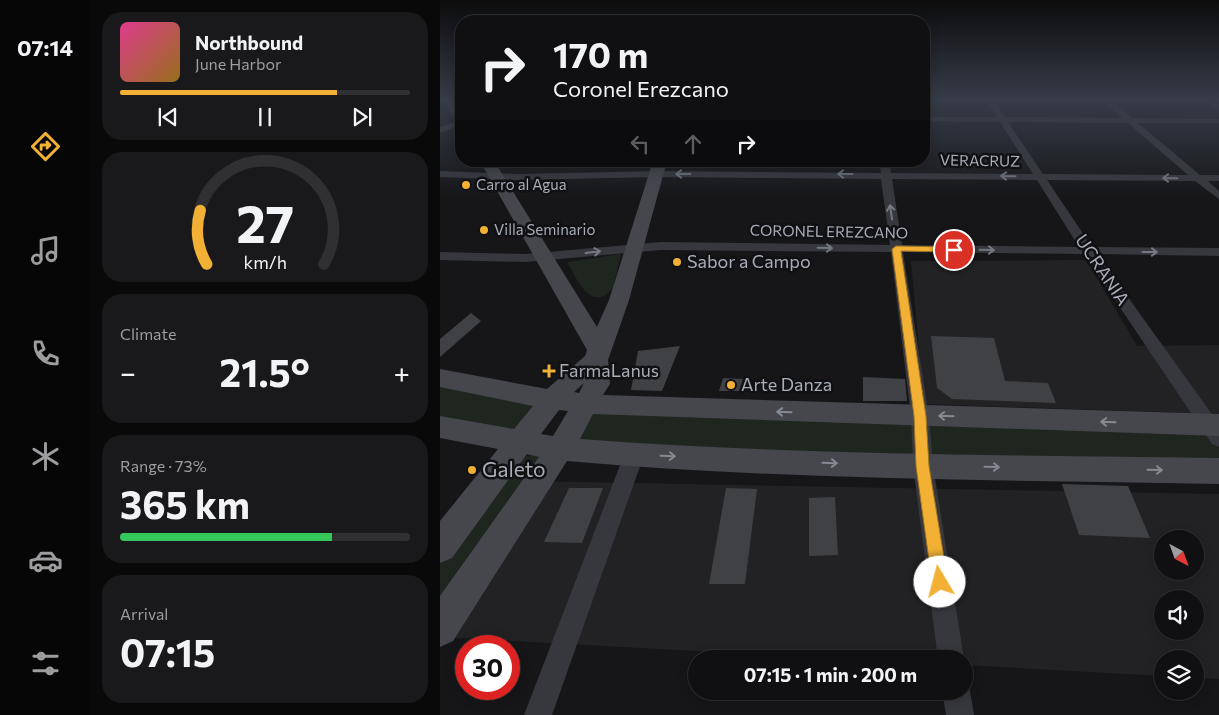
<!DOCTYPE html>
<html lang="en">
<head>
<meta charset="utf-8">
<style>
	:root { --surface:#101012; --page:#19191b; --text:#f1f3f6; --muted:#9c9d9f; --line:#303032; --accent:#f2b134 }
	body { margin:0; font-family:Commissioner,sans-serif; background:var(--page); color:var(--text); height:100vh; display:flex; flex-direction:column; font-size:19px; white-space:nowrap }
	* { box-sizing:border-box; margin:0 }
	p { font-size:16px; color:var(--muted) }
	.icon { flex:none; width:28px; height:28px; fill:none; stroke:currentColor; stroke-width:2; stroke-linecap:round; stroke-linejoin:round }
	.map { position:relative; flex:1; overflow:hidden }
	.side { display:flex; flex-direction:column; gap:12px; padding:12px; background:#09090a; width:350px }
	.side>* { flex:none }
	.guide { position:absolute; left:15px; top:15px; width:475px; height:152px; border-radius:20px; box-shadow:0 2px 12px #0003,0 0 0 1px var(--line); background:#101012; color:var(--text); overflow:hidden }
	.needle { width:32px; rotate:139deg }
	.buttons { position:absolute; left:714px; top:530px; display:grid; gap:10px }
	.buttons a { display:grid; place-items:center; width:50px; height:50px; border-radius:50%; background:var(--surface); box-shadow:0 2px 12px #0003,0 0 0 1px var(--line); font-size:25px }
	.speed { position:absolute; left:15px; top:635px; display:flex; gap:10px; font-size:25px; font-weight:700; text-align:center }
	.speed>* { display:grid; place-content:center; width:65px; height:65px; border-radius:50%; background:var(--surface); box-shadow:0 2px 12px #0003,0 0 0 1px var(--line); line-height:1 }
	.speed .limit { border:8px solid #d22; background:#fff; color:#111 }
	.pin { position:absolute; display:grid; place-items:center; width:42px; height:42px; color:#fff; margin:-21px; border:2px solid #fff; border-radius:50%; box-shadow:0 1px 5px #0007 }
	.me { position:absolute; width:55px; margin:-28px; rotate:352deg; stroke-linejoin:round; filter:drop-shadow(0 0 4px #0008) }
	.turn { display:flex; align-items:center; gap:18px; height:105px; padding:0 15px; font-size:22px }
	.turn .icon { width:65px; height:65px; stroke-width:2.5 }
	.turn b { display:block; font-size:35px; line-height:42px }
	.lanes { display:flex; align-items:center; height:48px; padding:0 15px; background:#0003; justify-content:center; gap:25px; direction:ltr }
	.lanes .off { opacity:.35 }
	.big { font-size:38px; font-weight:700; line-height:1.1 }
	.side .widget { flex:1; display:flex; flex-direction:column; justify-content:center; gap:8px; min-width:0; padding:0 18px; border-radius:20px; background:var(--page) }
	.side .dial { align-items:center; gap:0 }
	.dial svg { height:130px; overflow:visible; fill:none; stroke:var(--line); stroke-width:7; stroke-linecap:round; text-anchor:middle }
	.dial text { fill:var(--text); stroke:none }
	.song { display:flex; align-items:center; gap:15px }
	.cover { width:60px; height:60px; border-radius:8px; background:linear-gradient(135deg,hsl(330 70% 55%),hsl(40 70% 35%)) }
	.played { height:5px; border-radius:2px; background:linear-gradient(90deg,var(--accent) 75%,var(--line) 75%) }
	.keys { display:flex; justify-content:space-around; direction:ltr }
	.heat { display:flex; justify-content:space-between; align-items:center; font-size:28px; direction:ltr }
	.charge { height:8px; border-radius:4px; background:linear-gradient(90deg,#34c759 73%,var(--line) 0) }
	.trip { position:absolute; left:248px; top:650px; width:285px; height:50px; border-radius:25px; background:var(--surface); box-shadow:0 2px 12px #0003,0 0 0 1px var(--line); font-weight:700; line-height:50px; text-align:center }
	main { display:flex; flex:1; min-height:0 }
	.tab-bar { display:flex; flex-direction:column; width:90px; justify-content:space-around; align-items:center; background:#060607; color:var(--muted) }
	.tab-bar .icon { width:35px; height:35px }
	.tab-bar .active { color:var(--accent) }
	.tab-bar b { font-size:22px; color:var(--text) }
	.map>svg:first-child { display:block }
	.built { fill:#222225; fill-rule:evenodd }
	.green { fill:#1e261f }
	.building { fill:#404145 }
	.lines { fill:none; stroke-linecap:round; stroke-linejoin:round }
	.street { fill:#37383d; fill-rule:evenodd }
	.secondary { fill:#45474d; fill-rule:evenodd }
	.oneway { stroke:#757881 }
	.oneway2 { stroke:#858993 }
	.route { fill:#f2b134; stroke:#9d7322 }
	.poi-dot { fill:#f2b134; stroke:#111113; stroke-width:2 }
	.labels { text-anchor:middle; stroke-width:5; stroke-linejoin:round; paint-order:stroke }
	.far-street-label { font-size:15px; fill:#a8adb8; stroke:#111113 }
	.far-poi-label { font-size:15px; fill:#a8adb8; stroke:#111113; text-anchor:start }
	.poi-label { font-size:18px; fill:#a8adb8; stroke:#111113; text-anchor:start }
	.street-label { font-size:18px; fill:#a8adb8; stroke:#111113 }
	.near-poi-label { font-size:21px; fill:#a8adb8; stroke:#111113; text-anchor:start }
</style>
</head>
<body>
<main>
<nav class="tab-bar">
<b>07:14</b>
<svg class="icon active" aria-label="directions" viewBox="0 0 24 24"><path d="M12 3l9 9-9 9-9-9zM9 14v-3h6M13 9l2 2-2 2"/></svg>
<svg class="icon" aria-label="music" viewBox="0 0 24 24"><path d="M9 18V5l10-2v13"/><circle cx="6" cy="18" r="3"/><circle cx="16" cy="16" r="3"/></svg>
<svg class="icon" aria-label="phone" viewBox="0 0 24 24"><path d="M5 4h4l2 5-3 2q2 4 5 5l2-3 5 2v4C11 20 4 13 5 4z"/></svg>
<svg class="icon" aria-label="climate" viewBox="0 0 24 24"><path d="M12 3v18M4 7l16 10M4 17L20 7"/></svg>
<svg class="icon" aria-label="car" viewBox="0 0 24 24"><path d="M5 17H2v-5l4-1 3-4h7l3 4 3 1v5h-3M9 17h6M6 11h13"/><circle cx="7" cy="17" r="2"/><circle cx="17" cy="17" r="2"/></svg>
<svg class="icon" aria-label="filters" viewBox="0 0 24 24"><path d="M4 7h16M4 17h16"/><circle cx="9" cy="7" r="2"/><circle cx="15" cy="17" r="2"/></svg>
</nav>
<section class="side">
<div class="widget">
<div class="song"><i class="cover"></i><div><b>Northbound</b><p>June Harbor</p></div></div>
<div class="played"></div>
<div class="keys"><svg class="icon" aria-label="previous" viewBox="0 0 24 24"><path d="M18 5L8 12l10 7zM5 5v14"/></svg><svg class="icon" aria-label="pause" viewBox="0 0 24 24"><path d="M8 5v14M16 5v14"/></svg><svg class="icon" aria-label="next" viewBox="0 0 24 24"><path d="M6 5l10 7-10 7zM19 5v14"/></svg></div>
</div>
<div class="widget dial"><svg viewBox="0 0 100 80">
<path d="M14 69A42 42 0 1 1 86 69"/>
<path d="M14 69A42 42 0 0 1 10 36" stroke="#f2b134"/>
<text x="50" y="56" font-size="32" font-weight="700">27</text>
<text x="50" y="72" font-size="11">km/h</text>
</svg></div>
<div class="widget"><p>Climate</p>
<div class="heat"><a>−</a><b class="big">21.5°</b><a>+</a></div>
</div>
<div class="widget"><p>Range · 73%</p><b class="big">365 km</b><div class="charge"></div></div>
<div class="widget"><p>Arrival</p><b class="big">07:15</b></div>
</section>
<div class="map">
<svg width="779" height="715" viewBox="0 0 779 715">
	<rect width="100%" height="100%" fill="#161618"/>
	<g class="built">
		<polygon points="646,260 697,346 779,345 779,414 484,404 471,261"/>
		<path d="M85,481L779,494V679L755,678V659H722V676L524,665V659H400L0,637ZM722,539H755V571H722ZM722,599H755V631H722Z"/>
	</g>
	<g class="green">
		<path d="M181,254L173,288C151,314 137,279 127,262Z"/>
		<polygon points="0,378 112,400 79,443 0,427"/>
		<polygon points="147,405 779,425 779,471 120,449"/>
		<polygon points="92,455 98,457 98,461 0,604 0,563 74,463 86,456"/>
	</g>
	<g class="building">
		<polygon points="31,313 41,321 0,357 0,339"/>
		<polygon points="491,336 554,338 565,381 608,383 616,403 512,399 497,388"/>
		<polygon points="240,346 222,391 191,390 198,351"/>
		<polygon points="423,377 465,379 467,401 423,401"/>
		<polygon points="283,378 303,379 300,391 279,391"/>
		<polygon points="622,484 688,486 710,538 639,535"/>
		<polygon points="129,488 163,488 142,543 104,542"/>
		<polygon points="286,488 317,489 305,584 269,584"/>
		<polygon points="395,497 398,555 369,556 369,498"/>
	</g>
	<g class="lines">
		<g class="street">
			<path d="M545,99H553L565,117L682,118L661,99H669L692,118L779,119V123H698L760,175H779V181H768L779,191V199L755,181L607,180L652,247L779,248V256L657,254L779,424V447L772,444L644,254L463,252L489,416L493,466L524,659V660L498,659L473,466L471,416L451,252L221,250L85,262L0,260V252L85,254L221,242L450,245L441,179L216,177L79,180L0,177V171L79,174L216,171L441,173L439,161H449L451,173L593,174L560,122L484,121V117H557ZM568,122L688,123L748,175L603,174ZM452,179L597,180L639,247L462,245Z"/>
			<polygon points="760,99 769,99 779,104 779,109"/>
			<polygon points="21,120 21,125 0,133 0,127"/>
			<polygon points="194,447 201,449 204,455 112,715 84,715 184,455 187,449"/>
			<polygon points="524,680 530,691 534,715 506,715 502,691 524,691"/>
		</g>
		<g class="secondary">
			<polygon points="3,99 13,99 21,112 21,125 17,124"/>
			<path d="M40,161H54L157,327L169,300L213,161H227L189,300L168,360L170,384L163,395L779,414V436L153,414L140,439C352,455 566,455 779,458V484C562,480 344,480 127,461L13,641L0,647V596L99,457L87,454L12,558L0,563V521L58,449L0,438V416L74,429L93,406L0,387V369L107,389L145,356L147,350ZM144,383L139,393L134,392ZM119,410L128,411L113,436L101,434Z"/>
		</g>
	</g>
	<defs><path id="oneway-shaft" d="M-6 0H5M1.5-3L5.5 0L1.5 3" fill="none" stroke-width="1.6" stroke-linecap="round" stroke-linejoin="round" transform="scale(1.25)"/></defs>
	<g class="oneway">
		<use href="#oneway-shaft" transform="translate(243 174) rotate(-180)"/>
		<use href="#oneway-shaft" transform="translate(405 174) rotate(-180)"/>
		<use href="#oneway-shaft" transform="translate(568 176) rotate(-179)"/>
		<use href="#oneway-shaft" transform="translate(730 178) rotate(-179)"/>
		<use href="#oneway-shaft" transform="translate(451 212) rotate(-98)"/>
		<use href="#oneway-shaft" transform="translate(385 248) rotate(1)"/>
		<use href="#oneway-shaft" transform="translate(547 250) rotate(1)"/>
		<use href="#oneway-shaft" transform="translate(153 252) rotate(-7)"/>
		<use href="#oneway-shaft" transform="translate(710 252)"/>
	</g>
	<g class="oneway2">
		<use href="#oneway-shaft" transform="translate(344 412) rotate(-178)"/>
		<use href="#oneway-shaft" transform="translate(506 416) rotate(-178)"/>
		<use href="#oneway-shaft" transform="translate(668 422) rotate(-178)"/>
		<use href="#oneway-shaft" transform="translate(228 456) rotate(2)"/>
		<use href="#oneway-shaft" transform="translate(390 463) rotate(2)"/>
		<use href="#oneway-shaft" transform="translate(552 467) rotate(1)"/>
		<use href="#oneway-shaft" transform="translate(715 470) rotate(1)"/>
	</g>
	<linearGradient id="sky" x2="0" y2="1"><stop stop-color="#0c0c0d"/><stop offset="0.5" stop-color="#363c48"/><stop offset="1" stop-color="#363c48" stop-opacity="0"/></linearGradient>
	<rect width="779" height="199" fill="url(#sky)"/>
	<polygon class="route" points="456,246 514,247 518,250 514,252 461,251 486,416 489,466 508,582 506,588 500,590 494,588 492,582 476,466 474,416 452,249"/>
	<g class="poi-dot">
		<circle cx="26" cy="185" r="5"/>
		<circle cx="44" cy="230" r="5"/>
		<circle cx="237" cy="262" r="5"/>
		<path d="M106.5 363.5h5v5h5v5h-5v5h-5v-5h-5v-5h5z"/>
		<circle cx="291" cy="385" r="5"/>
		<circle cx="32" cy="470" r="5"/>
	</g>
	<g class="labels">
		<g class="far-street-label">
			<text transform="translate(540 161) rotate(1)" y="5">VERACRUZ</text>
			<text transform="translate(389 232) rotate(1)" y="5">CORONEL EREZCANO</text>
		</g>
		<g class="far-poi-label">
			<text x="36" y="190">Carro al Agua</text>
			<text x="54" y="235">Villa Seminario</text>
		</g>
		<g class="poi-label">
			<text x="247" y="268">Sabor a Campo</text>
			<text x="119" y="377">FarmaLanus</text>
			<text x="301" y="391">Arte Danza</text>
		</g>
		<g class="street-label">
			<text transform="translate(662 270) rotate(56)" y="6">UCRANIA</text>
		</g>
		<g class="near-poi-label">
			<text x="42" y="477">Galeto</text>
		</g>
	</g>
</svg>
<div class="buttons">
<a><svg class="needle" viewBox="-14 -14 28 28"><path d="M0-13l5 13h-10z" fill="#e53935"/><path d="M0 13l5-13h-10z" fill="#9c9d9f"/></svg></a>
<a><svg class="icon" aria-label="sound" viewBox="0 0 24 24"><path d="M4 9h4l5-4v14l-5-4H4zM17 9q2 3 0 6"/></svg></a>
<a><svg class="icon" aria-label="layers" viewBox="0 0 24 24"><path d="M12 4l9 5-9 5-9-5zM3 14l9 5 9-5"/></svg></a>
</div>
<div class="speed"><div class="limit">30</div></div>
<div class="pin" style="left:514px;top:250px;background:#d93025"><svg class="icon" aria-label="arrive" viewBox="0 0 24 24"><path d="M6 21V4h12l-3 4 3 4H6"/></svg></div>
<svg class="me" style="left:500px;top:582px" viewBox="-20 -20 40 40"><circle r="19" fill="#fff"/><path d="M0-13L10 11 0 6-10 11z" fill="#f2b134"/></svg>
<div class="trip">07:15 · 1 min · 200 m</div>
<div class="guide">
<div class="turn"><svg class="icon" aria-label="right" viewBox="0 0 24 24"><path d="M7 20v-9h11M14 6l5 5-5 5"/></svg><div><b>170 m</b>Coronel Erezcano</div></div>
<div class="lanes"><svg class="icon off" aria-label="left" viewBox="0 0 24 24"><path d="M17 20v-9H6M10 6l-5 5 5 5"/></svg><svg class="icon off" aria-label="ahead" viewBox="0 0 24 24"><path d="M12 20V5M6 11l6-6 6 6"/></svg><svg class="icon" aria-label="right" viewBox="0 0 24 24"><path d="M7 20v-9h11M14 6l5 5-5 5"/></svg></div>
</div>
</div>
</main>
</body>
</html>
